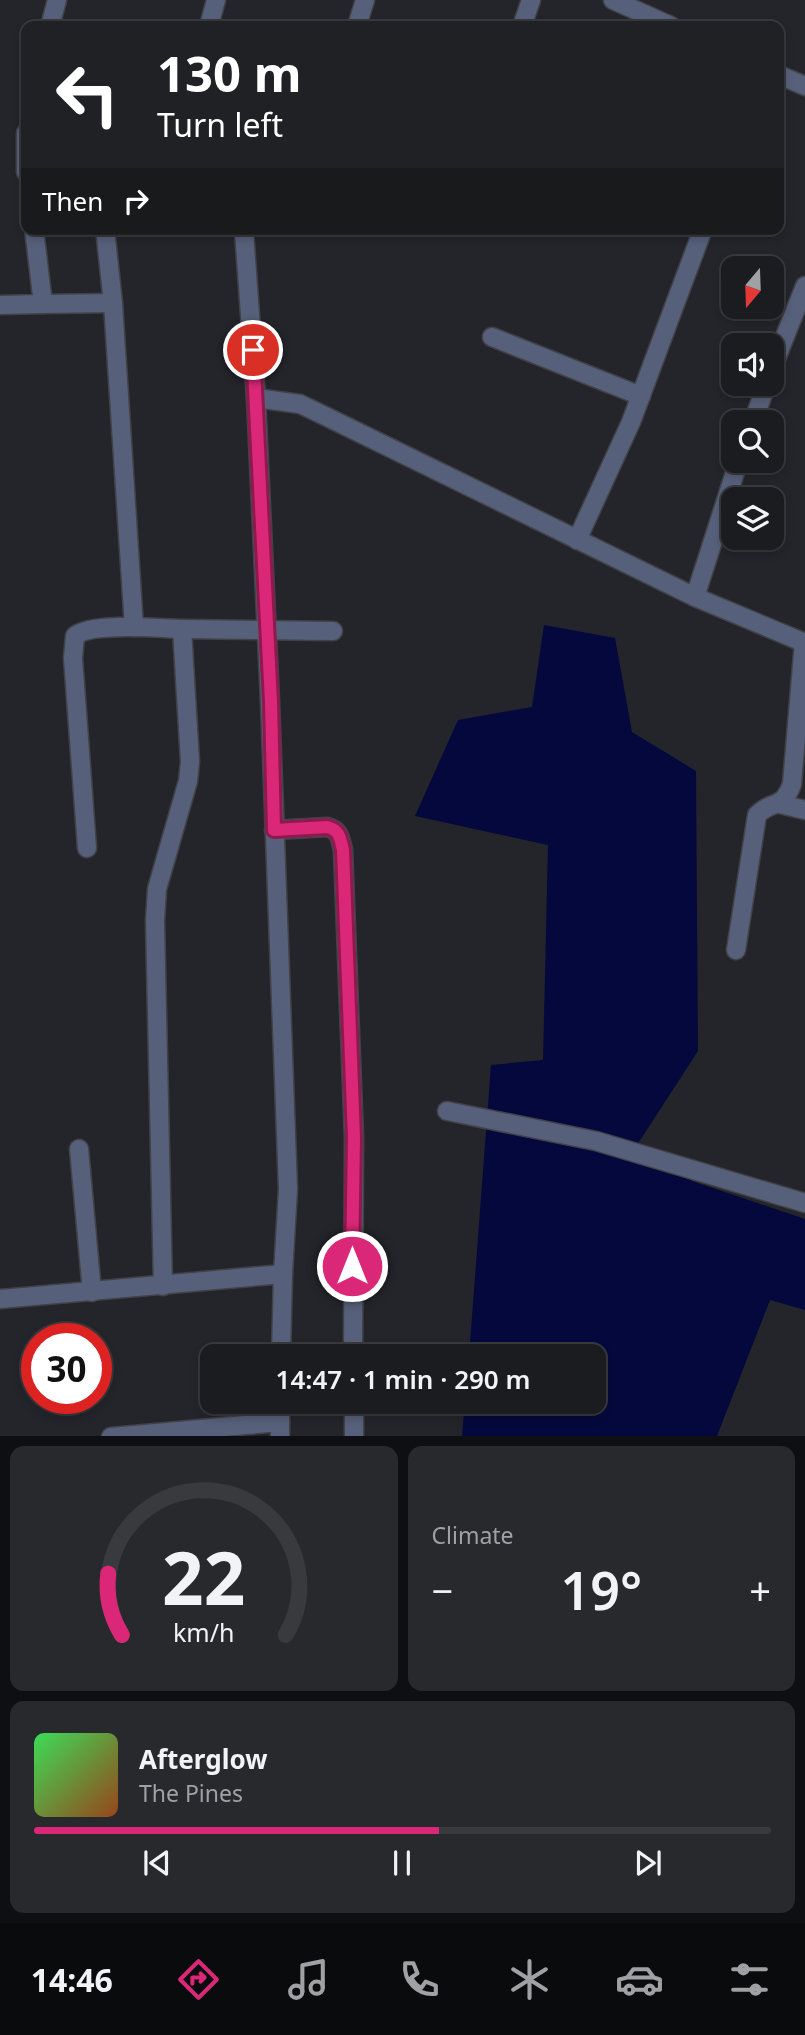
<!DOCTYPE html>
<html lang="en">
<head>
<meta charset="utf-8">
<style>
	:root { --surface:#1a1c20; --page:#27292d; --text:#f1f3f6; --muted:#9fa1a5; --line:#383a3e; --accent:#db2777 }
	body { margin:0; font-family:"Noto Sans",sans-serif; background:var(--page); color:var(--text); height:100vh; display:flex; flex-direction:column; font-size:26px; white-space:nowrap }
	* { box-sizing:border-box; margin:0 }
	p { font-size:23px; color:var(--muted) }
	.icon { flex:none; width:38px; height:38px; fill:none; stroke:currentColor; stroke-width:2; stroke-linecap:round; stroke-linejoin:round }
	.map { position:relative; height:1436px; overflow:hidden }
	.drawer { display:flex; flex-direction:column; gap:10px; padding:10px; background:#0e0f12; flex:1 }
	.drawer>* { flex:none }
	.guide { position:absolute; left:21px; top:21px; width:763px; height:214px; border-radius:14px; box-shadow:0 4px 10px #0003,0 0 0 2px var(--line); background:#202124; color:#fff; overflow:hidden }
	.needle { width:46px; rotate:199deg }
	.buttons { position:absolute; left:721px; top:256px; display:grid; gap:14px }
	.buttons a { display:grid; place-items:center; width:63px; height:63px; border-radius:14px; background:var(--surface); box-shadow:0 4px 10px #0003,0 0 0 2px var(--line); font-size:35px }
	.speed { position:absolute; left:21px; top:1323px; display:flex; gap:14px; font-size:35px; font-weight:700; text-align:center }
	.speed>* { display:grid; place-content:center; width:91px; height:91px; border-radius:50%; background:var(--surface); box-shadow:0 4px 10px #0003,0 0 0 2px var(--line); line-height:1 }
	.speed .limit { border:10px solid #d22; background:#fff; color:#111 }
	.pin { position:absolute; display:grid; place-items:center; width:60px; height:60px; color:#fff; margin:-30px; border:4px solid #fff; border-radius:50%; box-shadow:0 2px 7px #0007 }
	.me { position:absolute; width:77px; margin:-38px; rotate:0deg; stroke-linejoin:round; filter:drop-shadow(0 0 5px #0008) }
	.turn { display:flex; align-items:center; gap:24px; height:147px; padding:0 21px; font-size:32px }
	.turn .icon { width:91px; height:91px; stroke-width:2.5 }
	.turn b { display:block; font-size:49px; line-height:60px }
	.then { display:flex; align-items:center; height:66px; padding:0 21px; background:#0003; gap:14px; font-size:26px }
	.big { font-size:52px; font-weight:600; line-height:1.1 }
	.drawer .tile { flex:1; display:flex; flex-direction:column; justify-content:center; gap:10px; min-width:0; padding:0 24px; border-radius:14px; background:var(--page) }
	.drawer .dial { align-items:center; gap:0 }
	.dial svg { height:182px; overflow:visible; fill:none; stroke:var(--line); stroke-width:7; stroke-linecap:round; text-anchor:middle }
	.dial text { fill:var(--text); stroke:none }
	.song { display:flex; align-items:center; gap:21px }
	.cover { width:84px; height:84px; border-radius:10px; background:linear-gradient(135deg,hsl(130 70% 55%),hsl(20 70% 35%)) }
	.played { height:7px; border-radius:4px; background:linear-gradient(90deg,var(--accent) 55%,var(--line) 55%) }
	.keys { display:flex; justify-content:space-around; direction:ltr }
	.heat { display:flex; justify-content:space-between; align-items:center; font-size:38px; direction:ltr }
	.drawer .tiles { flex:1; display:grid; gap:10px; grid-template-columns:1fr 1fr }
	.tile:last-child { grid-column:span 2 }
	.trip { position:absolute; left:200px; top:1344px; width:406px; height:70px; border-radius:14px; background:var(--surface); box-shadow:0 4px 10px #0003,0 0 0 2px var(--line); font-weight:600; line-height:70px; text-align:center }
	.tabs { display:flex; height:112px; justify-content:space-around; align-items:center; background:#0a0b0d; color:var(--muted) }
	.tabs .icon { width:49px; height:49px }
	.tabs .on { color:var(--accent) }
	.tabs b { font-size:32px; color:var(--text) }
	.map>svg:first-child { display:block }
	.water { fill:#05083c }
	.lines { fill:none; stroke-linecap:round; stroke-linejoin:round }
	.minor-casing { stroke:#404247; stroke-width:21 }
	.minor { stroke:#57607a; stroke-width:18 }
	.route-casing { stroke:#8e194d; stroke-width:18 }
	.route { stroke:#db2777; stroke-width:12 }
</style>
</head>
<body>
<div class="map">
<svg width="805" height="1437" viewBox="0 0 805 1437">
	<rect width="100%" height="100%" fill="#23252b"/>
	<polygon class="water" points="544,625 615,638 632,732 696,771 698,1051 637,1145 692,1181 805,1219 805,1310 770,1300 717,1436 462,1436 465,1402 593,1402 593,1356 469,1356 491,1065 543,1060 548,845 415,816 458,720 532,707"/>
	<g class="lines">
		<g class="minor-casing">
			<g id="minor">
				<polyline points="613,0 671,26"/>
				<polyline points="50,26 57,0"/>
				<polyline points="209,26 216,0"/>
				<polyline points="357,26 365,0"/>
				<polyline points="522,26 531,0"/>
				<polyline points="779,75 805,86"/>
				<polyline points="26,133 26,172"/>
				<polyline points="105,229 113,303 134,627"/>
				<polyline points="244,231 256,398 270,702 288,1189 283,1274 281,1356"/>
				<polyline points="43,304 113,303"/>
				<polyline points="0,305 43,304 34,229"/>
				<polyline points="492,337 641,396"/>
				<polyline points="772,369 805,286"/>
				<polyline points="256,398 300,404 323,415 695,597 805,643"/>
				<polyline points="753,422 767,383"/>
				<polyline points="577,540 631,422 703,229"/>
				<polyline points="695,597 739,460"/>
				<polyline points="182,629 333,631"/>
				<polyline points="780,804 805,810"/>
				<path d="M274,830L327,827C340,830 340,838 343,850L354,1138L353,1356"/>
				<path d="M87,848L73,658L75,636C91,622 159,628 182,629L190,762L188,781L157,889L155,921L163,1286"/>
				<path d="M736,950L757,815C772,799 782,811 792,784L804,642"/>
				<polyline points="447,1111 596,1141 805,1203"/>
				<polyline points="79,1149 92,1292"/>
				<polyline points="0,1299 283,1274"/>
				<polyline points="354,1402 354,1437"/>
				<polyline points="111,1437 280,1422"/>
				<polyline points="280,1437 280,1402"/>
			</g>
		</g>
		<use href="#minor" class="minor"/>
	</g>
	<g class="lines">
		<g class="route-casing">
			<path id="route" d="M253,350L271,702L274,830L327,827C340,830 340,838 343,850L354,1138L352,1266"/>
		</g>
		<use href="#route" class="route"/>
	</g>
</svg>
<div class="buttons">
<a><svg class="needle" viewBox="-14 -14 28 28"><path d="M0-13l5 13h-10z" fill="#e53935"/><path d="M0 13l5-13h-10z" fill="#9fa1a5"/></svg></a>
<a><svg class="icon" aria-label="sound" viewBox="0 0 24 24"><path d="M4 9h4l5-4v14l-5-4H4zM17 9q2 3 0 6"/></svg></a>
<a><svg class="icon" aria-label="search" viewBox="0 0 24 24"><circle cx="10" cy="10" r="6"/><path d="M15 15l6 6"/></svg></a>
<a><svg class="icon" aria-label="layers" viewBox="0 0 24 24"><path d="M12 4l9 5-9 5-9-5zM3 14l9 5 9-5"/></svg></a>
</div>
<div class="speed"><div class="limit">30</div></div>
<div class="pin" style="left:253px;top:350px;background:#d93025"><svg class="icon" aria-label="arrive" viewBox="0 0 24 24"><path d="M6 21V4h12l-3 4 3 4H6"/></svg></div>
<svg class="me" style="left:352px;top:1266px" viewBox="-20 -20 40 40"><circle r="17" fill="#db2777" stroke="#fff" stroke-width="3"/><path d="M0-11L8 9 0 5-8 9z" fill="#fff"/></svg>
<div class="trip">14:47 · 1 min · 290 m</div>
<div class="guide">
<div class="turn"><svg class="icon" aria-label="left" viewBox="0 0 24 24"><path d="M17 20v-9H6M10 6l-5 5 5 5"/></svg><div><b>130 m</b>Turn left</div></div>
<div class="then">Then<svg class="icon" aria-label="right" viewBox="0 0 24 24"><path d="M7 20v-9h11M14 6l5 5-5 5"/></svg></div>
</div>
</div>
<section class="drawer">
<div class="tiles">
<div class="tile dial"><svg viewBox="0 0 100 80">
<path d="M14 69A42 42 0 1 1 86 69"/>
<path d="M14 69A42 42 0 0 1 8 42" stroke="#db2777"/>
<text x="50" y="56" font-size="32" font-weight="700">22</text>
<text x="50" y="72" font-size="11">km/h</text>
</svg></div>
<div class="tile"><p>Climate</p>
<div class="heat"><a>−</a><b class="big">19°</b><a>+</a></div>
</div>
<div class="tile">
<div class="song"><i class="cover"></i><div><b>Afterglow</b><p>The Pines</p></div></div>
<div class="played"></div>
<div class="keys"><svg class="icon" aria-label="previous" viewBox="0 0 24 24"><path d="M18 5L8 12l10 7zM5 5v14"/></svg><svg class="icon" aria-label="pause" viewBox="0 0 24 24"><path d="M8 5v14M16 5v14"/></svg><svg class="icon" aria-label="next" viewBox="0 0 24 24"><path d="M6 5l10 7-10 7zM19 5v14"/></svg></div>
</div>
</div>
</section>
<nav class="tabs">
<b>14:46</b>
<svg class="icon on" aria-label="directions" viewBox="0 0 24 24"><path d="M12 3l9 9-9 9-9-9zM9 14v-3h6M13 9l2 2-2 2"/></svg>
<svg class="icon" aria-label="music" viewBox="0 0 24 24"><path d="M9 18V5l10-2v13"/><circle cx="6" cy="18" r="3"/><circle cx="16" cy="16" r="3"/></svg>
<svg class="icon" aria-label="phone" viewBox="0 0 24 24"><path d="M5 4h4l2 5-3 2q2 4 5 5l2-3 5 2v4C11 20 4 13 5 4z"/></svg>
<svg class="icon" aria-label="climate" viewBox="0 0 24 24"><path d="M12 3v18M4 7l16 10M4 17L20 7"/></svg>
<svg class="icon" aria-label="car" viewBox="0 0 24 24"><path d="M5 17H2v-5l4-1 3-4h7l3 4 3 1v5h-3M9 17h6M6 11h13"/><circle cx="7" cy="17" r="2"/><circle cx="17" cy="17" r="2"/></svg>
<svg class="icon" aria-label="filters" viewBox="0 0 24 24"><path d="M4 7h16M4 17h16"/><circle cx="9" cy="7" r="2"/><circle cx="15" cy="17" r="2"/></svg>
</nav>
</body>
</html>
